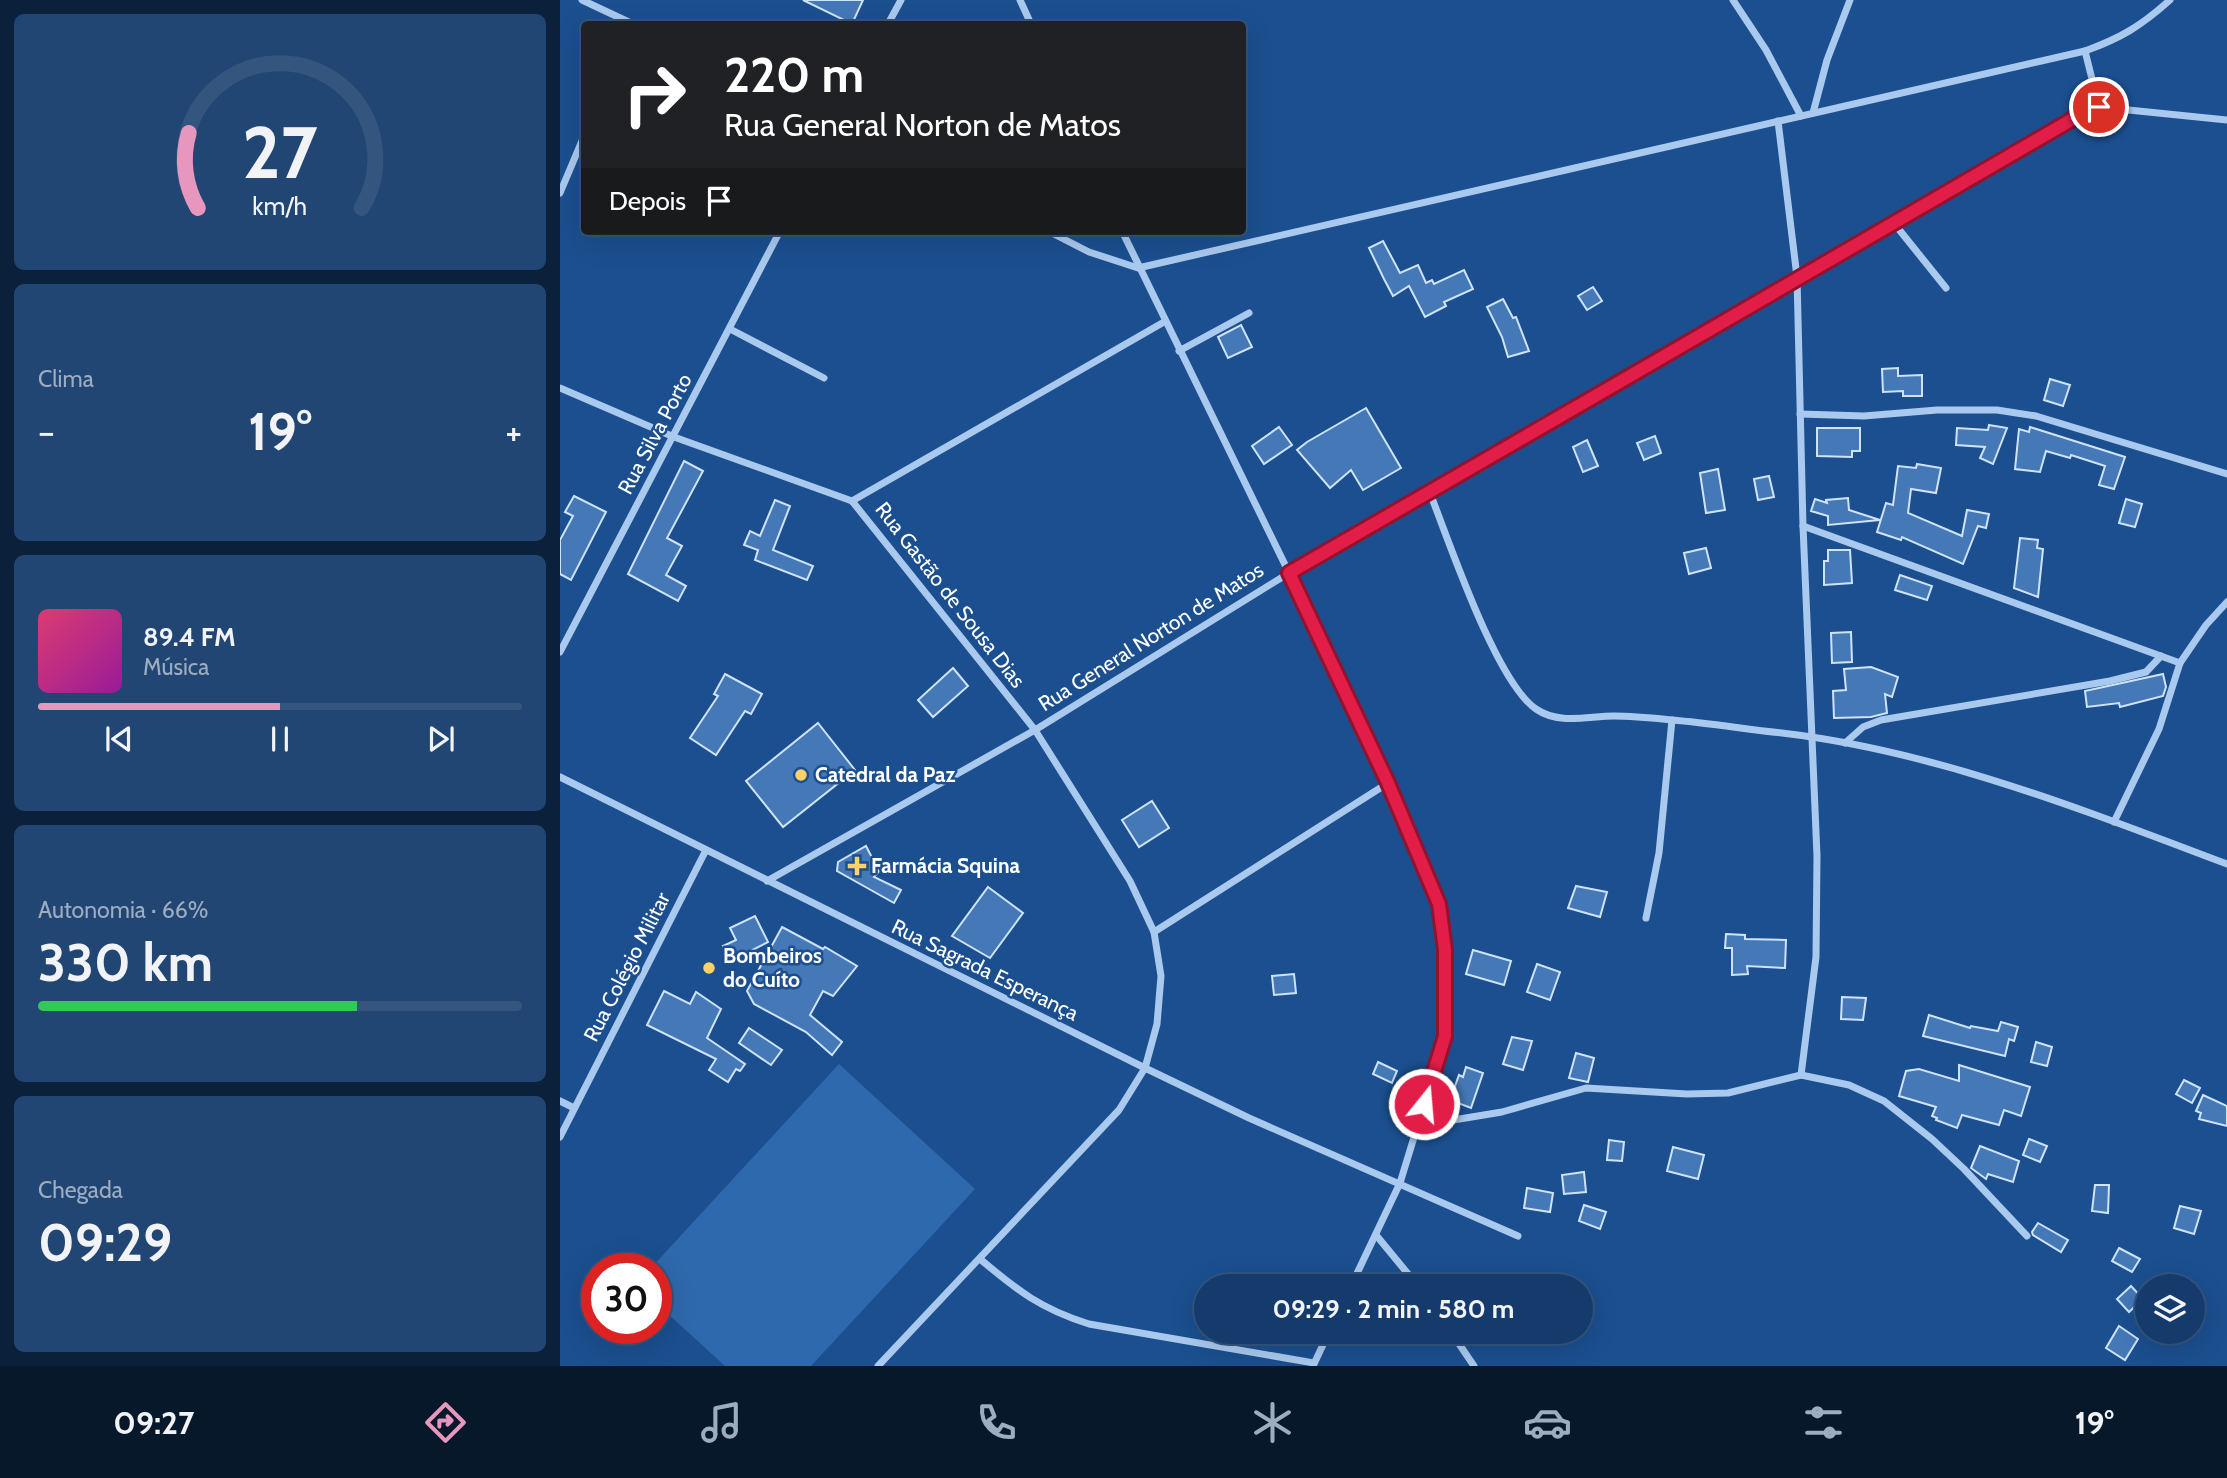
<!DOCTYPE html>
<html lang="pt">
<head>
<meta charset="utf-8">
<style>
	:root { --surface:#143b6b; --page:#214673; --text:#f1f3f6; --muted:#9dadc1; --line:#33557e; --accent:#e797bd }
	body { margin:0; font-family:Cabin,sans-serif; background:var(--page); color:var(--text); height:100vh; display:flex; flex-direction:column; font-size:26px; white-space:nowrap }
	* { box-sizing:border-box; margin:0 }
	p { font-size:23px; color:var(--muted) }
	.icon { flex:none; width:38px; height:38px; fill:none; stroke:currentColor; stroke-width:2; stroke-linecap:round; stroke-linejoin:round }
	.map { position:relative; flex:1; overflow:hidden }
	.sheet { display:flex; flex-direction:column; gap:14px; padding:14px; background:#0b203b; width:560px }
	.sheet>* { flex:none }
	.banner { position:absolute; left:21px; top:21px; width:665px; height:214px; border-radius:7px; box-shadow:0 7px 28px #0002,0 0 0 2px var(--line); background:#202124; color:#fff; overflow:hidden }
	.buttons { position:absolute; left:1575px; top:1274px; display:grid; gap:14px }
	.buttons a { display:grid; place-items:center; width:70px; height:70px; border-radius:50%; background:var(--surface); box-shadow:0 7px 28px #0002,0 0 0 2px var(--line); font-size:35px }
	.speed { position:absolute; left:21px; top:1253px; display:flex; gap:14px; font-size:35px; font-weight:700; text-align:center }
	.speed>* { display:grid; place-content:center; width:91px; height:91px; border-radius:50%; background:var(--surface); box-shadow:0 7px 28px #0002,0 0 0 2px var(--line); line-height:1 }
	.speed .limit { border:10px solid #d22; background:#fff; color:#111 }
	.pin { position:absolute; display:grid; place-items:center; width:60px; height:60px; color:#fff; margin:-30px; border:4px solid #fff; border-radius:50%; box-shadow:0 2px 7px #0007 }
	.me { position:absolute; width:77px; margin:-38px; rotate:17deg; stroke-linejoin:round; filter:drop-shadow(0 0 5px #0008) }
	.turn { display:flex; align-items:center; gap:24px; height:147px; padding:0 28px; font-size:32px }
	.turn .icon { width:91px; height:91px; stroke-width:2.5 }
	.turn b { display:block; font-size:49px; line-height:60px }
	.then { display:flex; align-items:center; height:66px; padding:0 28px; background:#0003; gap:14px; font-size:26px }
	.big { font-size:52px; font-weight:700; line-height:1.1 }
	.sheet .widget { flex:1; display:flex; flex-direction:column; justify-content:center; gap:10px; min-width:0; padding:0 24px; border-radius:10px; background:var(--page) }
	.sheet .dial { align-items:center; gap:0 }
	.dial svg { height:182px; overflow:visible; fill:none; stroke:var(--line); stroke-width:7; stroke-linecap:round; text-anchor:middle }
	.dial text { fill:var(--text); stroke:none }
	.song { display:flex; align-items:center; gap:21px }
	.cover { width:84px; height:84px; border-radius:10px; background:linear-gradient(135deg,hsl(340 70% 55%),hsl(300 70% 35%)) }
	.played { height:7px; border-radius:4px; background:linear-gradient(90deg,var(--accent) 50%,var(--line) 50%) }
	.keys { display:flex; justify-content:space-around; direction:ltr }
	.heat { display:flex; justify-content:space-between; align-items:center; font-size:38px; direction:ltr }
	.charge { height:10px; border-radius:5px; background:linear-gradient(90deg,#34c759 66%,var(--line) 0) }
	.trip { position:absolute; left:634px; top:1274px; width:399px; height:70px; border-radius:35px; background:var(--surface); box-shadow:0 7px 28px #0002,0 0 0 2px var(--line); font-weight:700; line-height:70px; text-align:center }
	.menu { display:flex; height:112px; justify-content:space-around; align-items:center; background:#08182b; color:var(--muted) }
	.menu .icon { width:49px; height:49px }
	.menu .current { color:var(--accent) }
	.menu b { font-size:32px; color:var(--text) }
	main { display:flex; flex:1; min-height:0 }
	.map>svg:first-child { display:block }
	.green { fill:#2e69ad }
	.building { fill:#4478b7; stroke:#cfe3fa; stroke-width:2 }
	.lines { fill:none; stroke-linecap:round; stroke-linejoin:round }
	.street { stroke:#a9c9ee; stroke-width:7 }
	.route-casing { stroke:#92132f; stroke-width:18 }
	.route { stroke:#e11d48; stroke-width:12 }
	.poi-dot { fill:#ffd166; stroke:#1b4f8f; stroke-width:2.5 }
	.labels { text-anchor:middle; stroke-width:5; stroke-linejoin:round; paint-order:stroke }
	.street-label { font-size:21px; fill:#fff; stroke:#1b4f8f }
	.poi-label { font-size:21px; font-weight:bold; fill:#fff; stroke:#1b4f8f; text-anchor:start }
</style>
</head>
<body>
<main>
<section class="sheet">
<div class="widget dial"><svg viewBox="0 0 100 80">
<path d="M14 69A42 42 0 1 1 86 69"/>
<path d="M14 69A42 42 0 0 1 10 36" stroke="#e797bd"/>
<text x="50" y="56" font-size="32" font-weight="700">27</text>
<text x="50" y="72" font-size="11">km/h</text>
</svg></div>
<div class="widget"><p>Clima</p>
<div class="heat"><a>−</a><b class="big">19°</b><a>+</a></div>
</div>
<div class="widget">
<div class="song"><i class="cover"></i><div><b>89.4 FM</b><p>Música</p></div></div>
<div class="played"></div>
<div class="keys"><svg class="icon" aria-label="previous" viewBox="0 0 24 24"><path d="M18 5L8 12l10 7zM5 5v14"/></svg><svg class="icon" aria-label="pause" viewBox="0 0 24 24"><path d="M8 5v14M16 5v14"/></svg><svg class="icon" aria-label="next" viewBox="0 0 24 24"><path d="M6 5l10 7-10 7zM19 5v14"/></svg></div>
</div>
<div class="widget"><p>Autonomia · 66%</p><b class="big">330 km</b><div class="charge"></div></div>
<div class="widget"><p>Chegada</p><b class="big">09:29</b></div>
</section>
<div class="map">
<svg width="1667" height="1366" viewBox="0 0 1667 1366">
	<rect width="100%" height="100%" fill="#1b4f8f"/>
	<polygon class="green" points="279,1064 415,1189 251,1366 165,1366 96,1303 96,1269 90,1269"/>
	<g class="building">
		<polygon points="243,0 303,0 292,24"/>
		<polygon points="823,241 840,273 858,265 866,283 872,280 874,284 904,270 913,289 884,302 886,306 865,317 849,286 833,296 824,279 809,248"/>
		<polygon points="1033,287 1042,301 1027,310 1018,296"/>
		<polygon points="943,299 953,318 956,317 969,351 948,357 942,337 927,307"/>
		<polygon points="681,325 692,347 668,358 658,337"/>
		<polygon points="1338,368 1338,376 1362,375 1362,396 1343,396 1343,391 1323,392 1322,369"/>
		<polygon points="1490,379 1510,385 1503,406 1484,400"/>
		<polygon points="806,408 841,468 803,490 791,470 770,488 737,450 747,442"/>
		<polygon points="1429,425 1447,428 1433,464 1420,458 1425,447 1396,445 1397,428 1428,430"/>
		<polygon points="719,427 732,445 704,464 692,446"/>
		<polygon points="1470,427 1565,457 1554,489 1539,485 1545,466 1511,455 1510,458 1486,451 1480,472 1455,469 1459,429 1469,432"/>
		<polygon points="1257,428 1300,428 1300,451 1292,451 1292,457 1257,456"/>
		<polygon points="1095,436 1101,453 1084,460 1077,443"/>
		<polygon points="1027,440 1038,466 1023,472 1013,447"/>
		<polygon points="124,461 143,471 107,538 122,546 106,575 126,586 118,601 68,574"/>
		<polygon points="1357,464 1381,468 1376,493 1351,489 1348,513 1402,536 1407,510 1429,514 1426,528 1418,526 1403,564 1342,537 1341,540 1317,532 1326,503 1333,505 1338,466 1356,468"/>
		<polygon points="1158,469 1165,510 1146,513 1140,473"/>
		<polygon points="1209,476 1214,497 1198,500 1194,479"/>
		<polygon points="14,496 46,512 11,580 0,574 0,540 13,516 5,512"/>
		<polygon points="1288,498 1289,510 1320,520 1268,525 1268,516 1251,511 1255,499 1267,503 1266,500"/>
		<polygon points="1566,499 1582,504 1575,527 1559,523"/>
		<polygon points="215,500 230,506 213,550 253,566 247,580 195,560 198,550 184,545 190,531 200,536"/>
		<polygon points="1460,538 1478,540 1477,548 1483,549 1478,597 1454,588"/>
		<polygon points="1146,548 1151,568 1129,574 1124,553"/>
		<polygon points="1268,550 1290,550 1292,583 1264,585 1264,561 1268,561"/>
		<polygon points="1340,575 1372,586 1367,600 1335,590"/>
		<polygon points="1291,632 1292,662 1272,663 1271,633"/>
		<polygon points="1311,667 1338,677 1332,697 1325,694 1327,713 1311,717 1274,718 1273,691 1286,690 1284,669"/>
		<polygon points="393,668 408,686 373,717 358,700"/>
		<polygon points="165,674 202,694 191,714 185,711 156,755 130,738 158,696 154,694"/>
		<polygon points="1603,674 1606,687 1603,696 1560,707 1559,703 1527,707 1525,691"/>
		<polygon points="258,723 295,770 223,827 186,781"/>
		<polygon points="592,801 609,828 579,847 562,820"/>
		<polygon points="306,846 319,871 314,877 341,890 334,903 277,871 278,862"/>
		<polygon points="1016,886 1047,892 1040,917 1008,908"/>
		<polygon points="428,887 463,913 430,958 392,936"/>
		<polygon points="195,916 208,942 171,961 163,946 176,940 170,928"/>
		<polygon points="222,927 263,949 265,947 297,966 273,996 263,991 250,1015 282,1042 272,1055 246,1032 194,1004 187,991"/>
		<polygon points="1166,934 1185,935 1185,939 1226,940 1225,968 1187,966 1188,974 1172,975 1172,948 1165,948"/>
		<polygon points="913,950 951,961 944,985 906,974"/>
		<polygon points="977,964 1000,972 990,1000 967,992"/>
		<polygon points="734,974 736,993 714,995 712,976"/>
		<polygon points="104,991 130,1004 136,992 161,1009 147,1038 185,1064 180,1071 176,1069 168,1082 149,1070 156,1059 87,1025"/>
		<polygon points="1282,997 1306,998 1303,1020 1281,1019"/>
		<polygon points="1369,1015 1410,1028 1411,1026 1438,1031 1441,1022 1458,1027 1454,1041 1449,1039 1445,1056 1363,1036"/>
		<polygon points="189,1028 222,1050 211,1065 179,1043"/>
		<polygon points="952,1037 972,1041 963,1070 943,1064"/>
		<polygon points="1476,1042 1492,1047 1487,1066 1471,1062"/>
		<polygon points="1016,1053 1034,1058 1028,1082 1009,1078"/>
		<polygon points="818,1062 837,1071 832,1083 813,1074"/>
		<polygon points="1399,1065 1470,1087 1461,1116 1444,1110 1439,1125 1402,1115 1397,1128 1376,1120 1377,1118 1372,1116 1376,1107 1339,1096 1346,1071 1359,1069 1399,1081"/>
		<polygon points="906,1067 923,1073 911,1108 890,1100 899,1075 903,1077"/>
		<polygon points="1624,1080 1640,1088 1632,1103 1616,1094"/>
		<polygon points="1643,1095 1667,1106 1667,1126 1639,1119 1641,1113 1636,1111"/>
		<polygon points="1469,1139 1487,1146 1480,1162 1463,1155"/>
		<polygon points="1049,1140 1064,1142 1062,1161 1047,1160"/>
		<polygon points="1420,1146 1459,1161 1453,1182 1428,1174 1426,1179 1411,1168"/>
		<polygon points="1113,1147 1144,1155 1138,1179 1107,1171"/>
		<polygon points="1024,1172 1026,1192 1004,1194 1002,1175"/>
		<polygon points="1535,1185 1549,1185 1548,1213 1532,1211"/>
		<polygon points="967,1188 993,1193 990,1212 964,1208"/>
		<polygon points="1024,1205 1046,1212 1040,1229 1019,1221"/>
		<polygon points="1620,1206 1641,1211 1634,1234 1614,1228"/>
		<polygon points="1478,1223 1508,1240 1501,1252 1473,1235 1472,1232"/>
		<polygon points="1559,1248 1580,1259 1572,1272 1552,1261"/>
		<polygon points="1571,1286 1583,1299 1569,1312 1557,1299"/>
		<polygon points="1559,1326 1578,1339 1565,1360 1546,1348"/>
	</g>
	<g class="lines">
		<g class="street">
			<polyline points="22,0 73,24"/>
			<polyline points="460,0 471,24"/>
			<polyline points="1173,0 1206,50 1241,116"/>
			<polyline points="328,24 341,0"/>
			<polyline points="1525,51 1539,107"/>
			<polyline points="1253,113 1267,60 1290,0"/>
			<polyline points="1218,121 1237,277 1243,526 1257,856 1256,957 1241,1075"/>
			<polyline points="0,193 24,136"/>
			<polyline points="1333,222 1386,288"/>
			<path d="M488,231L529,252L578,268L1525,51C1561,38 1581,26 1610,0"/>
			<polyline points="562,231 772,661 828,783 879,904 885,950 885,1036 840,1183 791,1286"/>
			<polyline points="170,329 264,378"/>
			<polyline points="619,351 689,313"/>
			<polyline points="0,388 114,437 292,501 475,730 570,881 594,932 601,976 597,1024 585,1068 559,1110 318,1366"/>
			<polyline points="1240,414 1304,416 1377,410 1437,410 1476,416 1667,474"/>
			<path d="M870,493C889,541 936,682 976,709C999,725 1028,716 1054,716C1073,716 1092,718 1112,720C1148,723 1185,729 1222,733C1376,751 1523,810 1667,864"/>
			<polyline points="292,501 604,322"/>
			<polyline points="1243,526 1620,663"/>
			<polyline points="0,652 220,231"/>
			<polyline points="1285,743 1303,727 1321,720 1550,681 1586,672 1601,656"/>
			<polyline points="0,777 585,1068 689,1118 958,1236"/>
			<polyline points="1554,822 1599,729 1620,663 1646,625 1667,602"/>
			<polyline points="207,881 475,730 729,573 1032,400 1237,277 1518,116 1539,107 1667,120"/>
			<polyline points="1086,918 1099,853 1112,720"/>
			<polyline points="594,932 828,783"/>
			<polyline points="0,1101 14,1108"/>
			<polyline points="857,1126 942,1112 1026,1088 1127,1094 1168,1093 1241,1075 1289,1085 1324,1101 1372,1139 1404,1169 1467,1236"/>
			<polyline points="0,1137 146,850"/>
			<polyline points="816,1235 858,1286"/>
			<path d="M420,1259C458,1291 481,1309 529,1324L754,1363"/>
			<polyline points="891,1332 914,1366"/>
			<polyline points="753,1366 769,1332"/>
		</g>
	</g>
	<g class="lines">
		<g class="route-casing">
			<path id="route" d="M864,1104L885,1036V950L879,904L828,783L729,573C993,422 1254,268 1518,116L1539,107"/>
		</g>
		<use href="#route" class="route"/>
	</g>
	<g class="poi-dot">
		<circle cx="241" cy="775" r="7"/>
		<path d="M293.5 855.5h7v7h7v7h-7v7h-7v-7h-7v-7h7z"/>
		<circle cx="149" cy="968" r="7"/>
	</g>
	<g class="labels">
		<g class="street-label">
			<text transform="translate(95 434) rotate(-62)" y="7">Rua Silva Porto</text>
			<text transform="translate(390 595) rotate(52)" y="7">Rua Gastão de Sousa Dias</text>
			<text transform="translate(591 637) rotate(-32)" y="7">Rua General Norton de Matos</text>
			<text transform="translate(67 967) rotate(-63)" y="7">Rua Colégio Militar</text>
			<text transform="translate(425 970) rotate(26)" y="7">Rua Sagrada Esperança</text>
		</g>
		<g class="poi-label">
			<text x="255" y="782">Catedral da Paz</text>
			<text x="311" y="873">Farmácia Squina</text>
			<text x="163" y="963">Bombeiros<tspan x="163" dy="24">do Cuíto</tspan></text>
		</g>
	</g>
</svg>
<div class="buttons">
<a><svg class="icon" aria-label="layers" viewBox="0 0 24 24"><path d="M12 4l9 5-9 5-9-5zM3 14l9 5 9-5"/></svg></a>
</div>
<div class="speed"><div class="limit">30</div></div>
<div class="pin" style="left:1539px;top:107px;background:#d93025"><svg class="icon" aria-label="arrive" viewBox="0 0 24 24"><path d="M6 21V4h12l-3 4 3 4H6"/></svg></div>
<svg class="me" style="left:864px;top:1104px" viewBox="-20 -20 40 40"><circle r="17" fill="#e11d48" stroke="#fff" stroke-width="3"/><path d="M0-11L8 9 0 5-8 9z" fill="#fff"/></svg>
<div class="trip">09:29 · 2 min · 580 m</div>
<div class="banner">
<div class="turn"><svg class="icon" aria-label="right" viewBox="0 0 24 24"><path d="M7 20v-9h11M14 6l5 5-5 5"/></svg><div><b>220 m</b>Rua General Norton de Matos</div></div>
<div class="then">Depois<svg class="icon" aria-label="arrive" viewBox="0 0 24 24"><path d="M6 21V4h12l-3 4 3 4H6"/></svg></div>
</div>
</div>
</main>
<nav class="menu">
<b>09:27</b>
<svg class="icon current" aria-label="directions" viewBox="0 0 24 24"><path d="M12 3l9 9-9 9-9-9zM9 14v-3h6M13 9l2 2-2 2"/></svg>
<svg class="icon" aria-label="music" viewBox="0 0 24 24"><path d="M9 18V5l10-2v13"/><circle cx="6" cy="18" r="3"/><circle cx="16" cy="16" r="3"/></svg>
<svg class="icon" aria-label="phone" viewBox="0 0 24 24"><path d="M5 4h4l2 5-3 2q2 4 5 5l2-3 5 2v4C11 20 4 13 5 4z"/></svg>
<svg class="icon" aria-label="climate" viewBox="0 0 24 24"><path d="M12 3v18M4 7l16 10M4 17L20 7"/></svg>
<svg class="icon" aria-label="car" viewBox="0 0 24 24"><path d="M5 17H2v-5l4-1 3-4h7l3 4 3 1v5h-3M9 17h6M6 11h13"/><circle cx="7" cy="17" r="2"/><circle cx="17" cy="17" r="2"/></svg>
<svg class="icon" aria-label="filters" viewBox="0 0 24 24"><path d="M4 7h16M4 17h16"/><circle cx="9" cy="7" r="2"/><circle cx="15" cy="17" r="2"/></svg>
<b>19°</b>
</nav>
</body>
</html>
